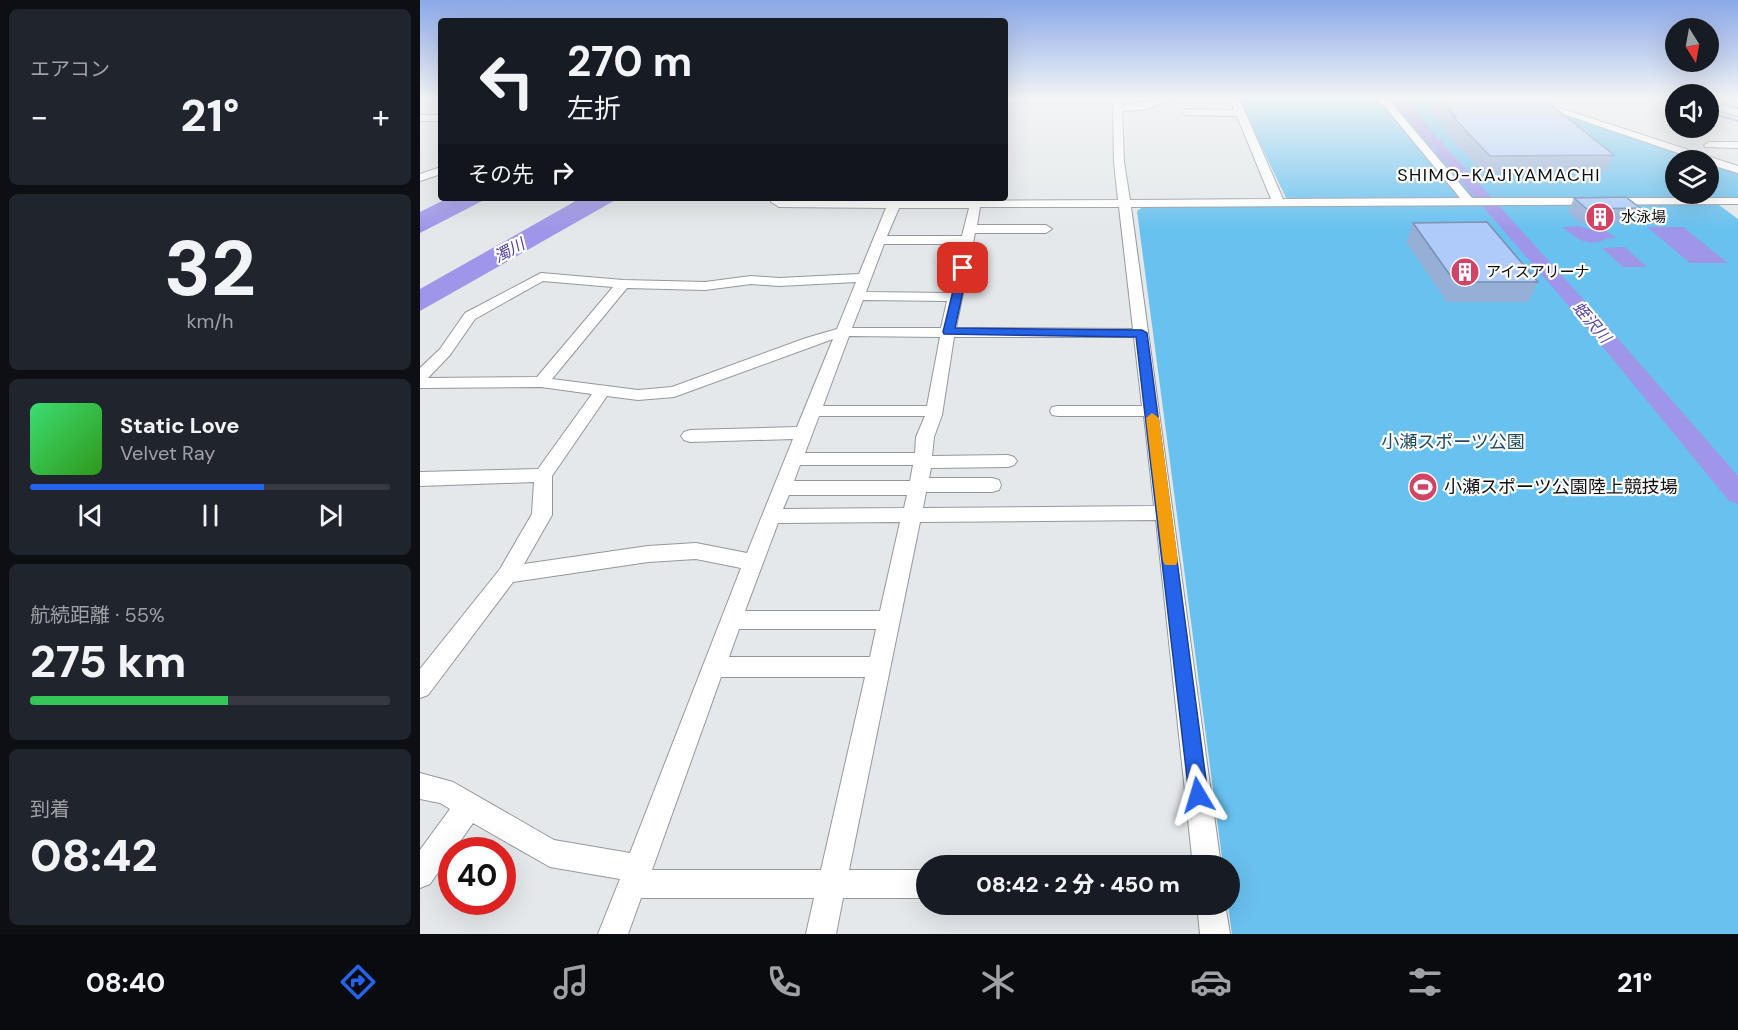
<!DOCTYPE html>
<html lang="ja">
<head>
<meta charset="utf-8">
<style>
	:root { --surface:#171b24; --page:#20242c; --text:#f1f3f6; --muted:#9ea1a6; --line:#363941; --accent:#2563eb }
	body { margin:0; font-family:"DM Sans","Noto Sans JP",sans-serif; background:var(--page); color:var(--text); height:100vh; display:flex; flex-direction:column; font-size:22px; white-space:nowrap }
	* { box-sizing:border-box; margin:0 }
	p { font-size:20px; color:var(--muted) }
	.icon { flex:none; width:33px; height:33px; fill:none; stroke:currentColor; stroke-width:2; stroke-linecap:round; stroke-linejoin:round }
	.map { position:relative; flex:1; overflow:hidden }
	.side { display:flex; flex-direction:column; gap:9px; padding:9px; background:#0d0f14; width:420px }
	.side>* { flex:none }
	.hud { position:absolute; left:18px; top:18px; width:570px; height:183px; border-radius:6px; box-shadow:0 6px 24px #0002; background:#171b24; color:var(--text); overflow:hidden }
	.needle { width:39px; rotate:169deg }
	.buttons { position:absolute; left:1245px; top:18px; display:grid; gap:12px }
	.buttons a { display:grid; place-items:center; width:54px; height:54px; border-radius:50%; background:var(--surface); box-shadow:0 6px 24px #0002; font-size:30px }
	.speed { position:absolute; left:18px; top:837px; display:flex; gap:12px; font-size:30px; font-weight:700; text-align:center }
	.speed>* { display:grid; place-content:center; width:78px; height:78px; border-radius:50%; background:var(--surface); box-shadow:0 6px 24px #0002; line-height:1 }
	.speed .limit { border:9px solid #d22; background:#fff; color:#111 }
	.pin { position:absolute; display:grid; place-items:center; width:51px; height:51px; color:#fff; margin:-26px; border-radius:12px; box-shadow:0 3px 9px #0006 }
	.me { position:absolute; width:66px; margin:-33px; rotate:353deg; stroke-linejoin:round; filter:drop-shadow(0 0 4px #0008) }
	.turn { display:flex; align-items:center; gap:21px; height:126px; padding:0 30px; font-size:27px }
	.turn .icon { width:78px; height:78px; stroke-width:2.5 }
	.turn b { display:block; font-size:42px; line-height:51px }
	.then { display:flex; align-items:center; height:57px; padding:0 30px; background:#0003; gap:12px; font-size:22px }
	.big { font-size:45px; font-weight:800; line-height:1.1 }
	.side .widget { flex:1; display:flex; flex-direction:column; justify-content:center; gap:9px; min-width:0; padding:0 21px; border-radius:9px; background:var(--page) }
	.side .dial { align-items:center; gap:0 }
	.dial b { font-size:78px; line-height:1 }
	.song { display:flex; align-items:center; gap:18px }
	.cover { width:72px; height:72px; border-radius:9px; background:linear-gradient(135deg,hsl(140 70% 55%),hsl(110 70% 35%)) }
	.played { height:6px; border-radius:3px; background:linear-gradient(90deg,var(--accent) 65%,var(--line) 65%) }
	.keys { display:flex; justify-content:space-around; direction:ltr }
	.heat { display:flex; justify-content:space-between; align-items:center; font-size:33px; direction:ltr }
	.charge { height:9px; border-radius:4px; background:linear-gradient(90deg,#34c759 55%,var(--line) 0) }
	.trip { position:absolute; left:496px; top:855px; width:324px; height:60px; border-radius:30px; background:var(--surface); box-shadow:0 6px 24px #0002; font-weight:800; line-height:60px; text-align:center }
	.menu { display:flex; height:96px; justify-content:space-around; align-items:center; background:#090b0e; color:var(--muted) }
	.menu .icon { width:42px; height:42px }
	.menu .current { color:var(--accent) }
	.menu b { font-size:27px; color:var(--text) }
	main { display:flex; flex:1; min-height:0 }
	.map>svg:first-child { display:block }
	.green { fill:#69c1ef }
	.water { fill:#9f96e9 }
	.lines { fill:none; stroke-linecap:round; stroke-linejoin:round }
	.stream { stroke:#9f96e9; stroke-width:2 }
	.river { fill:#9f96e9; fill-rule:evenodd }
	.minor-casing { stroke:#95989b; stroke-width:2 }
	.major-casing { stroke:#95989b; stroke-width:2 }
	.minor { fill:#fff; fill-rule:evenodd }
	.major { fill:#fff; fill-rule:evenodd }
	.wall { fill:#96afd7 }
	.building { fill:#afcbfa; stroke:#7a8eaf; stroke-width:1.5 }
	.route { fill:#2563eb; stroke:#184099; stroke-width:1.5 }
	.slow { fill:#f59e0b }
	.labels { text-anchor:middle; stroke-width:4.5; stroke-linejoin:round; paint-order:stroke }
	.far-poi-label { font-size:15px; fill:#0d0e0f; stroke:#fff; text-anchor:start }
	.far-water-label { font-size:16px; font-style:italic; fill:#503d9d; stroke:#fff }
	.far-quarter-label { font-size:18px; letter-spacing:1.5px; fill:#0d0e0f; stroke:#fff }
	.park-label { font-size:18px; fill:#214c62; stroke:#fff }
	.poi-label { font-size:18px; fill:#0d0e0f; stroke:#fff; text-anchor:start }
</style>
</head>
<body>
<main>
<section class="side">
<div class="widget"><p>エアコン</p>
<div class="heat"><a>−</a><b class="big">21°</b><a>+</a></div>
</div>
<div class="widget dial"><b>32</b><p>km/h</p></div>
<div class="widget">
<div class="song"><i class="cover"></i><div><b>Static Love</b><p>Velvet Ray</p></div></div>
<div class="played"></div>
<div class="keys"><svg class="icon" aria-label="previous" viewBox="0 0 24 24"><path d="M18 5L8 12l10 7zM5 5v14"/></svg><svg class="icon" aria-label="pause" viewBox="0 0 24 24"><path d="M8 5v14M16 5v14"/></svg><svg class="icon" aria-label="next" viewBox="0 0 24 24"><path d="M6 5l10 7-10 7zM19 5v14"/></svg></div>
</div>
<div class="widget"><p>航続距離 · 55%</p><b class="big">275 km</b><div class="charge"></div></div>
<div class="widget"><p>到着</p><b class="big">08:42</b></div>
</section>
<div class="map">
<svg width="1318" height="934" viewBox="0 0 1318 934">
	<rect width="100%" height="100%" fill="#e4e8ea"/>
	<polygon class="green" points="818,98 1100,98 1288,160 1256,160 1256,194 1288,194 1288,161 1318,170 1318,199 1292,200 1318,219 1318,934 812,934 808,905 810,904 810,866 803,865 717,211 723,207 870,206"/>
	<g class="water">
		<polygon points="28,198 68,198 0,233 0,212"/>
		<polygon points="161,198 199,198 0,311 0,289"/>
		<path d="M1159,226L1174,230L1183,229L1196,238C1186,238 1186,240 1178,242C1161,245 1154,235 1142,227Z"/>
		<polygon points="1227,227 1263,227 1308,263 1270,263"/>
		<polygon points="1205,247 1227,267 1203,267 1182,248"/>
	</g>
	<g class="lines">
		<g class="stream">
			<polyline points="1244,98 1256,101"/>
			<polyline points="1288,112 1318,121"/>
		</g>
		<polygon class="river" points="969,98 982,98 1173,310 1318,476 1318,504 1309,501 1159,318"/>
		<g class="minor-casing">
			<g id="minor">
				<path d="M693,98H701L702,105C721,104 738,98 756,98L723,110L702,111L704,162L710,200L851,199L817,116L766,115L761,112L766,109L814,110L810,98H819L863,199L1040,198L958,98H967L1052,198H1318V204L711,207L801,866H773L736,520L500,522L429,870H507V898H423L416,934H386L394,898H221L208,934H178L200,879L130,867L53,823L10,884L0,888V850L30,809L20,803L0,799V773L33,782L134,840L210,853L321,568L276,559L228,562L93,582L8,695L0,698V669L80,569L112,514L114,482L0,486V472L118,469L172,394L121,387L0,388V368L20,349L45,313L121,273L203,280L285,282L331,276L359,278L439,274L466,208L359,207L351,202V198H363L362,201H469L470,198H482L481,201L698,200L694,162ZM560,207H699L713,329L536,328L555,233H626L632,229L626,225H557ZM479,208H549L542,236H467ZM464,244H540L529,293L446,292ZM123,281L193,287L117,377L8,378L30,355L55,319ZM436,282L417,329L386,338L252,387L218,390L132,379L207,288L285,290L331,284L359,286ZM443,300L527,301L521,328H432ZM429,336L520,337L507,406H403ZM534,337H714L722,406H638L632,407L630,411L632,415L638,416H724L734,506L503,508L506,492H572L579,490L581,485L579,480L572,478H509L511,468L588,467L594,465L597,461L594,457L588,455L512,456L514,437L522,415ZM413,339L377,427L270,430L264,432L261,436L264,440L270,442L373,439L327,553L276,543L228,546L104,564L132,515V476L187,396L218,400L254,397ZM399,416H505L496,437L495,453H385ZM380,465H493L490,481H374ZM369,495H487L484,508L363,509ZM480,522L460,611H325L358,523ZM319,629H456L450,657H309ZM301,677H445L401,870H232Z"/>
				<polygon points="1096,98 1109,98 1318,166 1318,173 1288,164 1288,160 1279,160"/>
				<rect x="0" y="115" width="21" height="6"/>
				<polygon points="1289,142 1318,142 1318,148 1285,147 1284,145"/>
				<polygon points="21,167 21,174 0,181 0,174"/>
				<polygon points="777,904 805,904 810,934 780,934"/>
			</g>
		</g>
		<g class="major-casing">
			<polygon id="major" points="1288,101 1318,109 1318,116 1288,108"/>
		</g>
		<use href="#minor" class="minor"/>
		<use href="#major" class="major"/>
	</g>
	<g class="wall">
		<polygon points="1018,98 1194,155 1185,172 1063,173 1027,134 1028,131 1013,114"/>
		<polygon points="1154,198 1220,208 1212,222 1160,223 1148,212"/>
		<polygon points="993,223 1118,282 1108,302 1027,302 986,242"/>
	</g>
	<g class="building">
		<polygon points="1018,98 1122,98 1194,155 1070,156 1033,117 1036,117"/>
		<polygon points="1206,197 1220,208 1167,209 1154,198"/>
		<polygon points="1067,222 1118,282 1035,282 993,223"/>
	</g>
	<linearGradient id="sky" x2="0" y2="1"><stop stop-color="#8ba8e8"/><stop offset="0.43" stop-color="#f3f5f6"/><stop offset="1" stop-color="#f3f5f6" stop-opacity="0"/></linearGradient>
	<rect width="1318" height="229" fill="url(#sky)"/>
	<polygon class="route" points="539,266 548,268 535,328 722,330 727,333 788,795 785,802 778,805 772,802 769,795 716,337 524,334 523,332"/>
	<polygon class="slow" points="732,413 739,418 758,561 756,565 745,565 743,561 726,418"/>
	<defs>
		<g id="building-disc" transform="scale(1.5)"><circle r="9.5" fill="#d24366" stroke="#fff"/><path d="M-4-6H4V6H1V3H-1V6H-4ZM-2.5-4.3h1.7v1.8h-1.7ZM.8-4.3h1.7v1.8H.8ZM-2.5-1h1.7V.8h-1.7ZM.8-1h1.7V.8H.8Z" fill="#fff"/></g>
		<g id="stadium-disc" transform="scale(1.5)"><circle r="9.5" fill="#d24366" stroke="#fff"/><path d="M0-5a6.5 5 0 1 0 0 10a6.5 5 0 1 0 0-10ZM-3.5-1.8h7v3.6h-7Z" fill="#fff"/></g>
	</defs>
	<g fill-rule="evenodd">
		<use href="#building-disc" x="1180" y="217"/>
		<use href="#building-disc" x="1045" y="272"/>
		<use href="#stadium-disc" x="1003" y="487"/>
	</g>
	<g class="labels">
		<g class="far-poi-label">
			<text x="1201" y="222">水泳場</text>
			<text x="1066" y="277">アイスアリーナ</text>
		</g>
		<g class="far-water-label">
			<text transform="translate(89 250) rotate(-28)" y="6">濁川</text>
			<text transform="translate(1172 322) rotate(49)" y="6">蛭沢川</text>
		</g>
		<g class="far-quarter-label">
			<text x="1079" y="181">SHIMO-KAJIYAMACHI</text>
		</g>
		<g class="park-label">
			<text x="1033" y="448">小瀬スポーツ公園</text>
		</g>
		<g class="poi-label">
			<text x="1024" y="493">小瀬スポーツ公園陸上競技場</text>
		</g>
	</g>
</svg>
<div class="buttons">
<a><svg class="needle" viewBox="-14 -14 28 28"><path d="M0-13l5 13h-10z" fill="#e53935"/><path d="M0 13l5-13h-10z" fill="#9ea1a6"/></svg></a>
<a><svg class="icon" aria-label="sound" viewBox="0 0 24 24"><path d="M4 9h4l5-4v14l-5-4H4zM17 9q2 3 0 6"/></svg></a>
<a><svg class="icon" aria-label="layers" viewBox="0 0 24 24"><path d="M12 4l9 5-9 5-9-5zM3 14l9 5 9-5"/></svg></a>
</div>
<div class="speed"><div class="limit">40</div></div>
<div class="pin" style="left:543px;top:268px;background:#d93025"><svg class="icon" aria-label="arrive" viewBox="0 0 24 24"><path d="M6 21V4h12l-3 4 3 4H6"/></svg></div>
<svg class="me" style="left:778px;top:795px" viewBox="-20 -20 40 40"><path d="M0-17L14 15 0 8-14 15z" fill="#2563eb" stroke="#fff" stroke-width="4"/></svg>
<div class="trip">08:42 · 2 分 · 450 m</div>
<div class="hud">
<div class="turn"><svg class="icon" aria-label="left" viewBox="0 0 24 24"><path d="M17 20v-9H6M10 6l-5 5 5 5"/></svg><div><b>270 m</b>左折</div></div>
<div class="then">その先<svg class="icon" aria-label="right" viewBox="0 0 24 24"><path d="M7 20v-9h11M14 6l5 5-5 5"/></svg></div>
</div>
</div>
</main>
<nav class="menu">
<b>08:40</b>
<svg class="icon current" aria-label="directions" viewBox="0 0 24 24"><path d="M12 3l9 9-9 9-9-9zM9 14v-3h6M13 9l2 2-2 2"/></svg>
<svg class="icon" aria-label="music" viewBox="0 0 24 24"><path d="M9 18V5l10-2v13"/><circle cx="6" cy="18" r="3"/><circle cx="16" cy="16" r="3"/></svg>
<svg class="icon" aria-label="phone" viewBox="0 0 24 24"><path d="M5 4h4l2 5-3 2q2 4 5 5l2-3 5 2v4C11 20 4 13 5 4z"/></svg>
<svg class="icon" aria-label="climate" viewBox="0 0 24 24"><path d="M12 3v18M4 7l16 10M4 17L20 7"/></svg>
<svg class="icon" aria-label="car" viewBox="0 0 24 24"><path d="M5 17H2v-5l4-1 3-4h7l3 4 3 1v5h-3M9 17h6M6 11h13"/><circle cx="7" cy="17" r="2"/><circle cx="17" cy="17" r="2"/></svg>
<svg class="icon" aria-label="filters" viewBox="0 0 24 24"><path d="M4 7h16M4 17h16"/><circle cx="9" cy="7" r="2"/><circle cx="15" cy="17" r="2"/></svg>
<b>21°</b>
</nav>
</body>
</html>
